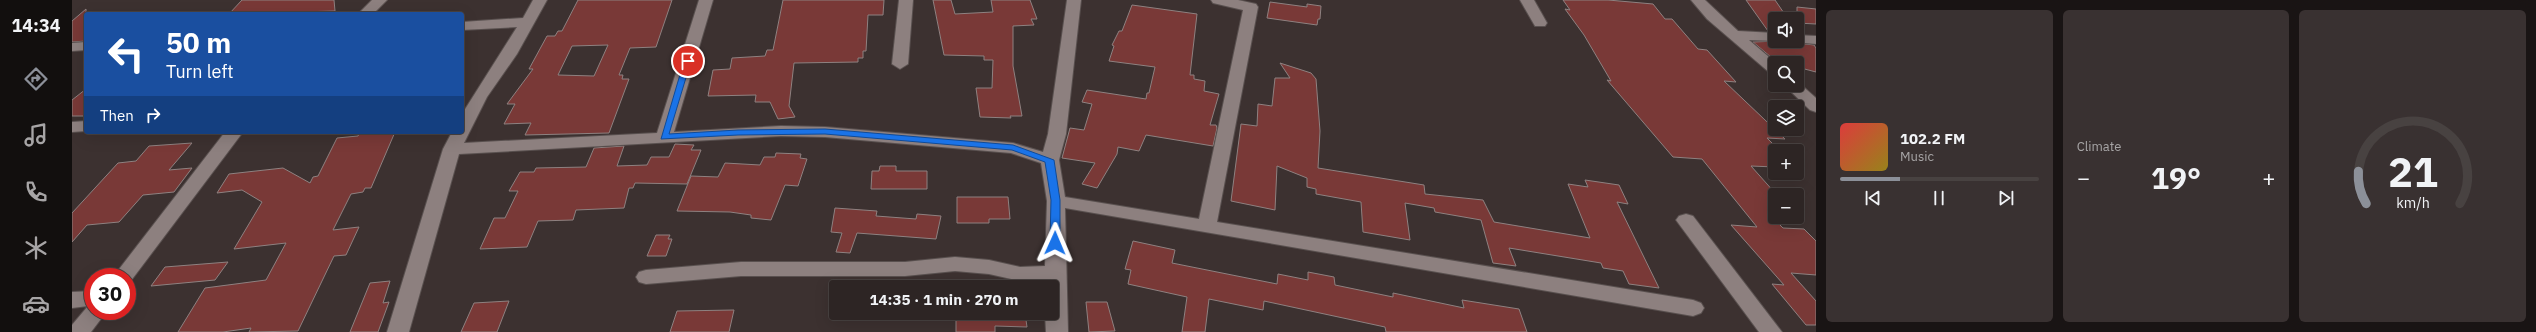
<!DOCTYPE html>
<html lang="en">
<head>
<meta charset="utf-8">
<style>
	:root { --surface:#2d2524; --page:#393131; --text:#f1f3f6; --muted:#a7a5a6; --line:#484241; --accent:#8c9099 }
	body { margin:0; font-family:"IBM Plex Sans",sans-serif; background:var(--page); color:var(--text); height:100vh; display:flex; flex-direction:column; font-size:15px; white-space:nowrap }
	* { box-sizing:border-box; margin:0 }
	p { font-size:13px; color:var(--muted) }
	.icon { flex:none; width:22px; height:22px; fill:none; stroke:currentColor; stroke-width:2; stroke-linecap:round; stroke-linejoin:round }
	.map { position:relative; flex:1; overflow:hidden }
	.drawer { display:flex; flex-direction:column; gap:10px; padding:10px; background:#191414; width:720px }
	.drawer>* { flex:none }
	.guide { position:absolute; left:12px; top:12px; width:380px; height:122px; border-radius:4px; box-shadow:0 4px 16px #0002,0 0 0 1px var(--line); background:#1a4fa0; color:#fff; overflow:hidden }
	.fabs { position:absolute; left:1696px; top:12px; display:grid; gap:8px }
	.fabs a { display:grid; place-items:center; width:36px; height:36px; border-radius:4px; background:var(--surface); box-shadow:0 4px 16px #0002,0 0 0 1px var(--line); font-size:20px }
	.speed { position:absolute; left:12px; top:268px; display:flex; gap:8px; font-size:20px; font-weight:700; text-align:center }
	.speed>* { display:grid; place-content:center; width:52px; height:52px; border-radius:50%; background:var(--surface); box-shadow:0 4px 16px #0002,0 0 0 1px var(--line); line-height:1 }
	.speed .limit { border:6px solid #d22; background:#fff; color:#111 }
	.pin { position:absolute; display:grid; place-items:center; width:34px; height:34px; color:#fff; margin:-17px; border:2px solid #fff; border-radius:50%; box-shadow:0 1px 4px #0007 }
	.me { position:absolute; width:44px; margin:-22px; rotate:1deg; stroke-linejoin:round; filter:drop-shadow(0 0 3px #0008) }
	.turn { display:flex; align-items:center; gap:14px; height:84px; padding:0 16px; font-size:18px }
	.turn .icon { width:52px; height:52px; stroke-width:2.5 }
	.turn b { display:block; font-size:28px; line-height:34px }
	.then { display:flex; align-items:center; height:38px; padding:0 16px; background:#0003; gap:8px; font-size:15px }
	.big { font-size:30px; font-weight:700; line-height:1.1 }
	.drawer .card { flex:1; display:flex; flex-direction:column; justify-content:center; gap:6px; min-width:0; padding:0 14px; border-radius:6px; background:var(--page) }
	.drawer .dial { align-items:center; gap:0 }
	.dial svg { height:104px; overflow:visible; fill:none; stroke:var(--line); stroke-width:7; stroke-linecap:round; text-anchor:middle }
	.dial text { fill:var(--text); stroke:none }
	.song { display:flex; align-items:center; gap:12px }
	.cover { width:48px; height:48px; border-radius:6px; background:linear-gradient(135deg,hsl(0 70% 55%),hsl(50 70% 35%)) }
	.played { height:4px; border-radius:2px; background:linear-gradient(90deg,var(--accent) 30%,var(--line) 30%) }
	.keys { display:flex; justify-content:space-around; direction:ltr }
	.heat { display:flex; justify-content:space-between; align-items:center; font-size:22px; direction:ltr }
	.drawer .tiles { flex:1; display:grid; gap:10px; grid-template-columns:repeat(3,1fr) }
	.trip { position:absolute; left:757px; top:280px; width:230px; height:40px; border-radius:4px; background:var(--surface); box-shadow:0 4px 16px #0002,0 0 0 1px var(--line); font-weight:700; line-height:40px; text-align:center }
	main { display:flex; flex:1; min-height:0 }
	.tabs { display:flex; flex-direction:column; width:72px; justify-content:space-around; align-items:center; background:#120f0e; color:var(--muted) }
	.tabs .icon { width:28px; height:28px }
	.tabs .active { color:var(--accent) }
	.tabs b { font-size:18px; color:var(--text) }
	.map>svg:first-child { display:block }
	.building { fill:#793937; stroke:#8e8180; fill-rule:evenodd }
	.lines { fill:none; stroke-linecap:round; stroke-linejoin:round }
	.minor-casing { stroke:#59504f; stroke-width:2 }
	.minor { fill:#8d807f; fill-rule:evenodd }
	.route { fill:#1a73e8; stroke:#114b97 }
</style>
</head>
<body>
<main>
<nav class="tabs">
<b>14:34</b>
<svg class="icon active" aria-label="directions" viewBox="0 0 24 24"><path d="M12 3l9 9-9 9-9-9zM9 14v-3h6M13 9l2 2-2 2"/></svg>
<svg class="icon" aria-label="music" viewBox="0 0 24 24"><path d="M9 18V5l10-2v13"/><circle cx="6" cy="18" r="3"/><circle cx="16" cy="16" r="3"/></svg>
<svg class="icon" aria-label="phone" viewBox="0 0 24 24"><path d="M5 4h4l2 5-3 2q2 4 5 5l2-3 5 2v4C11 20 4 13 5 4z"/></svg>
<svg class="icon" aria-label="climate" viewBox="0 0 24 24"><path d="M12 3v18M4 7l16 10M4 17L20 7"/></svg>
<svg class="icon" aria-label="car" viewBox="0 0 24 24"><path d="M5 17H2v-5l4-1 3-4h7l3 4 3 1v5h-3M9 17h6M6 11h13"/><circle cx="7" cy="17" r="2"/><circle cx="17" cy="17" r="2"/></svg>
</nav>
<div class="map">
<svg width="1744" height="332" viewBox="0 0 1744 332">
	<rect width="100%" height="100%" fill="#3c3130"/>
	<g class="building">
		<polygon points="170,0 262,0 263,11 157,14"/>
		<path d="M506,0H600L584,47L558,48L547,75H551L550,79H557L537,133L453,135L459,123L432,124L443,104H435L461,69H457L475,36H483L486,31H490ZM536,45L522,76L486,75L500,46Z"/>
		<polygon points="711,0 812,0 811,15 796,15 794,51 791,51 791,58 786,58 786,62 722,63 717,106 723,117 706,119 698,102 683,102 684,95 636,96 641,70 658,69 660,58 693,56 695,50 701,50"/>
		<polygon points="861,0 879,0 883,14 921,12 919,0 958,0 965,19 959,19 962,25 941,26 941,66 950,116 938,116 939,118 908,117 904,88 920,88 921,60 912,60 912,56 872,55"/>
		<polygon points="1491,0 1536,0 1581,4 1593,19 1600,19 1626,49 1635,50 1664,82 1652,81 1713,139 1695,138 1703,146 1703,167 1679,166 1703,193 1703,220 1711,228 1732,229 1744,241 1744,275 1719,273 1744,301 1744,325 1734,325 1700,284 1712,285 1659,225 1685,227 1630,159 1601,157 1535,80 1539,81 1512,35 1493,9 1498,10"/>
		<polygon points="1674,0 1703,0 1716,19 1703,19 1703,32 1696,31"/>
		<polygon points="1198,2 1235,7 1235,4 1249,6 1248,19 1246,19 1245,25 1195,18"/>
		<polygon points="1060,5 1125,14 1118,75 1122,75 1122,79 1133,81 1132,91 1147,94 1138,125 1144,125 1145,128 1141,146 1074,135 1067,151 1046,147 1045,154 1025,188 1010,184 1023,163 990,158 998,128 1012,130 1020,104 1010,102 1015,90 1074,99 1075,93 1077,93 1083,67 1037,61 1042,46 1040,45 1047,31 1050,31"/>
		<polygon points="1725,7 1744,9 1744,24 1725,23"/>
		<polygon points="14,9 14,41 0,42 0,21"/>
		<polygon points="1706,41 1742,45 1744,48 1744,72 1725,67 1725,63 1706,63 1681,42"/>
		<polygon points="1208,63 1239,73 1244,79 1248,131 1246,168 1352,185 1353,194 1411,200 1422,222 1518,238 1496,184 1516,187 1513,180 1547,185 1556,204 1545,202 1587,288 1557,284 1551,271 1531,268 1529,263 1437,248 1444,266 1421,263 1409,220 1363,212 1362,208 1333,203 1338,240 1291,232 1289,202 1244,194 1244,189 1235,187 1235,178 1205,166 1203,210 1159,201 1169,124 1185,126 1186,104 1200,106 1203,78 1218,78"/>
		<polygon points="14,89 14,116 0,116 0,100"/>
		<polygon points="288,132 323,132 299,188 293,188 291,192 279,194 261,230 287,227 274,255 262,256 226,331 177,332 179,328 151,332 106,332 133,288 194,280 214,243 162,249 190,202 170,190 145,193 157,174 211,168 238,183 241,177 246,176 265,138 286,136"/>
		<polygon points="120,143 97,170 120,168 102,192 71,195 47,222 15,225 0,242 0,213 46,163 64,161 77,146"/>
		<polygon points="603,144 622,145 619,150 629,150 615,184 563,183 561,188 557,188 552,208 504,210 501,220 466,221 455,247 408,249 422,218 433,218 446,191 437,191 448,172 462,172 464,168 514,167 522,148 552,146 545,166 575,165 579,157 597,157"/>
		<polygon points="704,153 729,154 728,158 735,159 726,186 713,185 699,220 679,218 679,215 658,212 605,211 619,176 646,177 653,163 688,165 692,157 703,157"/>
		<polygon points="808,166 824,166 824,171 855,171 855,189 799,189 800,171 807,171"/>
		<polygon points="885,197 936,197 938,219 917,219 917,223 885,223"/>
		<polygon points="763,208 805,211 804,216 844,219 845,214 869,216 864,239 785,233 778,253 764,252 770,233 759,232"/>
		<polygon points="584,235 598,235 596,239 600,239 594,256 575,256"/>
		<polygon points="1061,241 1103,250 1100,263 1205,284 1206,274 1236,280 1236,272 1262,277 1263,285 1321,297 1321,293 1392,308 1390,300 1447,309 1455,332 1314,332 1313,327 1192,301 1191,310 1137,299 1133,332 1110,332 1115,297 1056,284 1059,270 1053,269"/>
		<polygon points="156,262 143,280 79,286 93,267"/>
		<polygon points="318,281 311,303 317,302 306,332 278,332 298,283"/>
		<polygon points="437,301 425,332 389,332 402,303"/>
		<polygon points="1014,302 1035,302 1043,331 1017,332"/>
		<polygon points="662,310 657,332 598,332 605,311"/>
		<polygon points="884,313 953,313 955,327 923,326 923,332 884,332"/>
	</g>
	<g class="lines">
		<g class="minor-casing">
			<g id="minor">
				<polygon points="300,0 315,0 301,14 286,14"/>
				<polygon points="461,0 475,0 445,54 415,97 392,143 585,133 627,0 641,0 602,132 709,126 753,127 941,143 971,152 976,134 995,0 1009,0 994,134 987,160 993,197 1127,219 1171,10 1141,3 1139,0 1166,0 1184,4 1186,7 1145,222 1621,300 1629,303 1632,308 1629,313 1621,316 993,208 996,332 974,332 973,313 980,313 980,287 973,287 973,280 948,281 917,274 883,271 833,276 669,276 574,284 567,282 564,277 567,272 574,270 669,262 833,262 883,257 917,260 948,267 973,266 975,201 969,163 939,153 753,137 709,136 387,154 337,332 315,332 371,149 380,132 390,132 390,114 445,27 390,30 390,22 451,18"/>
				<polygon points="827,0 841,0 836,64 828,69 820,64"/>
				<polygon points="1448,0 1462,0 1475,23 1473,26 1463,26"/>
				<polygon points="1619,0 1633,0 1666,31 1703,33 1705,41 1677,40 1704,63 1703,75 1698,73 1635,19"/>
				<polygon points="1725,35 1744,36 1744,44 1720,42 1725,41"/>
				<polygon points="14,42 14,50 0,51 0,43"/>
				<polygon points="1726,82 1744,98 1744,112 1738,110 1712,85 1725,85"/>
				<polygon points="14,121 14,131 0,132 0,122"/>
				<polygon points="153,132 171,132 58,282 55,283 55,277 41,277"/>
				<polygon points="1614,214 1621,216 1710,332 1687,332 1604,220 1607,216"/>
				<polygon points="21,291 21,311 35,311 19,332 0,332 0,325 16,306 0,308 0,292"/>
			</g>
		</g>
		<use href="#minor" class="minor"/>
	</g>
	<polygon class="route" points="616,59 619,61 597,134 666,130 753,129 941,145 982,160 988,200 988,243 983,247 978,243 979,200 973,162 940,150 753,134 666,135 589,139 612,61"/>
</svg>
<div class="fabs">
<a><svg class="icon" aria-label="sound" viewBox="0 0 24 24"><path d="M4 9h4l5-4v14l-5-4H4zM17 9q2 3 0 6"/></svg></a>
<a><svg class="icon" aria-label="search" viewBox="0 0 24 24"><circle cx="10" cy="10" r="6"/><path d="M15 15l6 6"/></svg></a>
<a><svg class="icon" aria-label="layers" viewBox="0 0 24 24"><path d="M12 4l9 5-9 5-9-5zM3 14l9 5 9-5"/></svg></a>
<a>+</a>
<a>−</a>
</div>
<div class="speed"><div class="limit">30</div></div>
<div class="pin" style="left:616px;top:61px;background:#d93025"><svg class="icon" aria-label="arrive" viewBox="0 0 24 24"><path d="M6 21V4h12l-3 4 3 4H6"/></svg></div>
<svg class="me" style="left:983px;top:243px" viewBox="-20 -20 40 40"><path d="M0-17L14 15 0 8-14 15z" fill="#1a73e8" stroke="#fff" stroke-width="4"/></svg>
<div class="trip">14:35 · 1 min · 270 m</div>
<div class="guide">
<div class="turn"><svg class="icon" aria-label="left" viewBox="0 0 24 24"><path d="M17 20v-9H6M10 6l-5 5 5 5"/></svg><div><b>50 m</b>Turn left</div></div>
<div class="then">Then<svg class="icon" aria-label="right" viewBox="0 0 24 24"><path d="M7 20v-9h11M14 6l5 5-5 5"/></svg></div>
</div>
</div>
<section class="drawer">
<div class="tiles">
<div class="card">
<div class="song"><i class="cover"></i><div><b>102.2 FM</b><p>Music</p></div></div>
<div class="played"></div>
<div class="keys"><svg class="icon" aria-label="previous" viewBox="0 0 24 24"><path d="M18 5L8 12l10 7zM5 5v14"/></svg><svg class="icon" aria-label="pause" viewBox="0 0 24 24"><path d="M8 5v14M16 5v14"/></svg><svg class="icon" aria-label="next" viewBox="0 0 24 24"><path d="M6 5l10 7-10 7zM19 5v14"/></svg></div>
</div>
<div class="card"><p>Climate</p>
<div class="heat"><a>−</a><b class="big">19°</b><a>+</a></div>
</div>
<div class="card dial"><svg viewBox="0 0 100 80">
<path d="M14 69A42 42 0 1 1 86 69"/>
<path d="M14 69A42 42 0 0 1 8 44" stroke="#8c9099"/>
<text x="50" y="56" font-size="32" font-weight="700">21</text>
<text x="50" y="72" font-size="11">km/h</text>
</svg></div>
</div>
</section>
</main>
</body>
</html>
